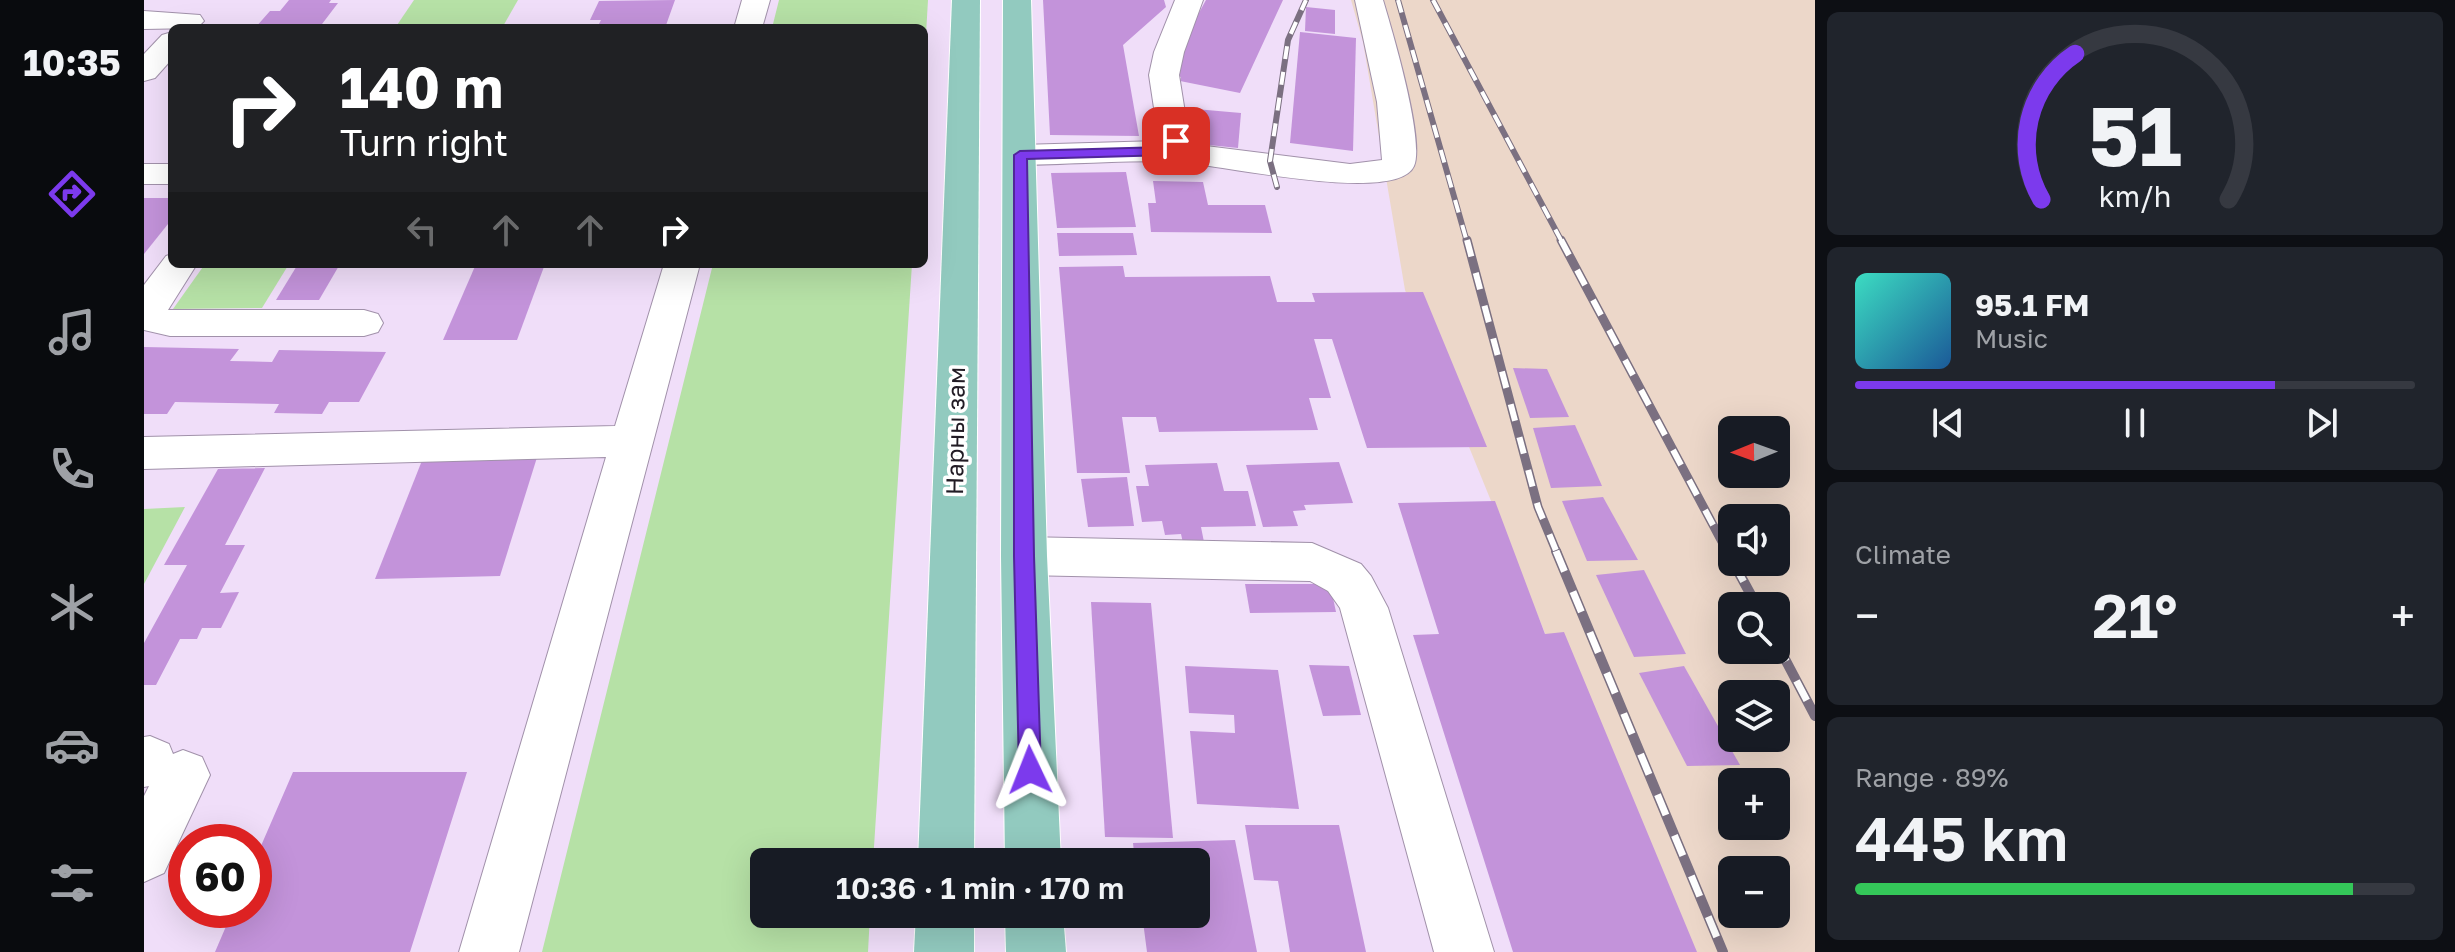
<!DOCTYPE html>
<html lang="en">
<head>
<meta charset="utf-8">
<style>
	:root { --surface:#171b24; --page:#20242c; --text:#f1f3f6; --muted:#9ea1a6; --line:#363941; --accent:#7c3aed }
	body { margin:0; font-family:"Golos Text",sans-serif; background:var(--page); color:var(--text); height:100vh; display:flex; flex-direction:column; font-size:30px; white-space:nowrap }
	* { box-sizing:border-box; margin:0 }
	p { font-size:26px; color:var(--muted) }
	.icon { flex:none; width:44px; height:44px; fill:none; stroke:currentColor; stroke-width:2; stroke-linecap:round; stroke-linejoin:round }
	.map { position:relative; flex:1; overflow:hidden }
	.details { display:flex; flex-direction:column; gap:12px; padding:12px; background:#0d0f14; width:640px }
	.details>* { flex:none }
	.hud { position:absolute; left:24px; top:24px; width:760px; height:244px; border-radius:12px; box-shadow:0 8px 32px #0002; background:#202124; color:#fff; overflow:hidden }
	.needle { width:52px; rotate:269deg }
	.controls { position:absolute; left:1574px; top:416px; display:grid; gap:16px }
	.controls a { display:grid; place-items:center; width:72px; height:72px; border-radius:12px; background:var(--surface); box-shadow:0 8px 32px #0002; font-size:40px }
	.speed { position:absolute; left:24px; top:824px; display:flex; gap:16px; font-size:40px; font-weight:700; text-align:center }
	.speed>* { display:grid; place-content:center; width:104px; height:104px; border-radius:50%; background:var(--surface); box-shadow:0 8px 32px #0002; line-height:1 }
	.speed .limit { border:12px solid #d22; background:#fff; color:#111 }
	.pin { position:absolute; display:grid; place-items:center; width:68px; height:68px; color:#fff; margin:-34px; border-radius:16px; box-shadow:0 4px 12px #0006 }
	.me { position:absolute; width:88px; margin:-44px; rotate:358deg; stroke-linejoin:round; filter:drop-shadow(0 0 6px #0008) }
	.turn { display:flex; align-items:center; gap:28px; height:168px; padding:0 40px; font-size:36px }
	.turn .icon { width:104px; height:104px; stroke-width:2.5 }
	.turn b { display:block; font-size:56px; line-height:68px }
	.lanes { display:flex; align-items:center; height:76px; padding:0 40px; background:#0003; justify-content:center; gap:40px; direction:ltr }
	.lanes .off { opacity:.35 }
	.big { font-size:60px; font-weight:600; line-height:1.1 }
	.details .tile { flex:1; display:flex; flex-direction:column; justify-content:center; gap:12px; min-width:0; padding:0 28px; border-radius:12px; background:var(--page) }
	.details .dial { align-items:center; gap:0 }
	.dial svg { height:208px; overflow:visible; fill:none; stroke:var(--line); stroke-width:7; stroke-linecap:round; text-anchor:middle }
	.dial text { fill:var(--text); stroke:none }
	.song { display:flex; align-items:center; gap:24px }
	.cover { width:96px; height:96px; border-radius:12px; background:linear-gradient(135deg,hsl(170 70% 55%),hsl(210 70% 35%)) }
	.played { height:8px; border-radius:4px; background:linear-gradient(90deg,var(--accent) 75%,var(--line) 75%) }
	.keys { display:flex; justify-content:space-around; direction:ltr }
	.heat { display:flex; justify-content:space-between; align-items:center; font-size:44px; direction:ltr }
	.charge { height:12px; border-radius:6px; background:linear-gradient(90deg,#34c759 89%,var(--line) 0) }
	.trip { position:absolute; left:606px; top:848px; width:460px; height:80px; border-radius:12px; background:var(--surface); box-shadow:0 8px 32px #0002; font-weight:600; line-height:80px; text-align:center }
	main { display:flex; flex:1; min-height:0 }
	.tab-bar { display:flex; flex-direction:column; width:144px; justify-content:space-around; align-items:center; background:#090b0e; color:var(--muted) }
	.tab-bar .icon { width:56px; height:56px }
	.tab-bar .on { color:var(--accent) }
	.tab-bar b { font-size:36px; color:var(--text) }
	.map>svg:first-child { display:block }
	.industrial { fill:#ecd7c9; fill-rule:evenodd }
	.green { fill:#b6e1a6 }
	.building { fill:#c393da }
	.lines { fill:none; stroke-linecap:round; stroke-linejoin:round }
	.minor-casing { stroke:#a191aa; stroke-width:2 }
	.major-casing { stroke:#fff; stroke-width:2 }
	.minor { fill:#fff; fill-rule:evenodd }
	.major { fill:#92cabf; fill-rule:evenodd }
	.rail-far2-casing { stroke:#7b7081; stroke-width:6 }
	.rail-far1-casing { stroke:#7b7081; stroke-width:9 }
	.rail-casing { stroke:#7b7081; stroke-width:10 }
	.rail-far2 { stroke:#fff; stroke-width:4; stroke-dasharray:13; stroke-linecap:butt }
	.rail-far1 { stroke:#fff; stroke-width:6; stroke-dasharray:17; stroke-linecap:butt }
	.rail { stroke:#fff; stroke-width:7; stroke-dasharray:22; stroke-linecap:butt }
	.route { fill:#7c3aed; stroke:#51269a; stroke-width:2 }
	.labels { text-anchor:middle; stroke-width:7; stroke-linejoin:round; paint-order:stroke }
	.street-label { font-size:24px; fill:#211b24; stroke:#fff }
</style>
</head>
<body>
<main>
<nav class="tab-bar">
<b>10:35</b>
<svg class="icon on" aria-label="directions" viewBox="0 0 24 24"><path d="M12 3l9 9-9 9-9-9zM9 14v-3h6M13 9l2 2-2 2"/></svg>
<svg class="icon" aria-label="music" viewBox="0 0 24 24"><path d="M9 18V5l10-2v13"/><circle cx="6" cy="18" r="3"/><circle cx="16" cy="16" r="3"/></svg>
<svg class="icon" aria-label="phone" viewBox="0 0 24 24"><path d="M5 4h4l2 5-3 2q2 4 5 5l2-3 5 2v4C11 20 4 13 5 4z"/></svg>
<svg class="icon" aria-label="climate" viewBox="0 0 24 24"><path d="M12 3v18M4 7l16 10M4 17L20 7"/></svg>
<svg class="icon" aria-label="car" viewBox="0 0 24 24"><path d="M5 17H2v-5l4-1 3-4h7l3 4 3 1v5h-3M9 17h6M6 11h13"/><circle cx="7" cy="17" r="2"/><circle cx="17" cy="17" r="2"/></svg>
<svg class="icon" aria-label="filters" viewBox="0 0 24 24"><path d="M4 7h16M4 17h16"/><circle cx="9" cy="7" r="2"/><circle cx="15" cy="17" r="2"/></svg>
</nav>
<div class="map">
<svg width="1671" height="952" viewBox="0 0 1671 952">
	<rect width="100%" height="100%" fill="#f0def9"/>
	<path class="industrial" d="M1207,0H1671V952H1531L1261,290L1219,42ZM1588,430H1632V474H1588ZM1588,518H1632V562H1588ZM1588,606H1632V650H1588ZM1588,694H1632V738H1588ZM1588,782H1632V826H1588ZM1588,870H1632V914H1588Z"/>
	<g class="green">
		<polygon points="270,0 374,0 358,28 251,28"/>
		<polygon points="635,0 784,0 780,69 780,28 628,28"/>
		<polygon points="61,264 145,264 118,308 29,309"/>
		<polygon points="569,264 768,264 729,862 620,862 620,914 726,914 724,952 398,952"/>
		<polygon points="41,507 0,584 0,509"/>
	</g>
	<g class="building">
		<polygon points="145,0 187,0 185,3 194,3 175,28 111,28 126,11 136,11"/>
		<polygon points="531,0 521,28 453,28 457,20 446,20 455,1"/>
		<polygon points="899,0 1020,0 1022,7 979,45 995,136 906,135"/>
		<polygon points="1062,0 1139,0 1096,93 1036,81 1037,77 1022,73"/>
		<polygon points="1162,7 1191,10 1191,34 1161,31"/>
		<polygon points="1156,32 1212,38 1209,151 1146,143"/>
		<polygon points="1040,108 1097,113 1094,148 1036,142"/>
		<polygon points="982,172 992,227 913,228 907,173"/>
		<polygon points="1009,181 1059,182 1064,205 1121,205 1128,233 1007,232 1004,203 1012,203"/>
		<polygon points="0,198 28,198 28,219 0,254"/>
		<polygon points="913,233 989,233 993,255 915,256"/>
		<polygon points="154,264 196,264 175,300 132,300"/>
		<polygon points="332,264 401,264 373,340 299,340"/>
		<polygon points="979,266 981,277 1126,276 1133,302 1171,302 1168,293 1279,292 1343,447 1223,448 1188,339 1170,339 1187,398 1165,398 1174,430 1015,432 1012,417 978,417 986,473 933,473 915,267"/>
		<polygon points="0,347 95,349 86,361 128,362 135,350 242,352 215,402 185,402 178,414 130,413 135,404 31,402 23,414 0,414"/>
		<polygon points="1369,368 1403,369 1425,417 1386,418"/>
		<polygon points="1431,425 1458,486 1407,488 1389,428"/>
		<polygon points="395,451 356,576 231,579 281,453"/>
		<polygon points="1195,462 1209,503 1160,505 1162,510 1149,511 1154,526 1119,527 1102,465"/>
		<polygon points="1073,463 1080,491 1104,491 1112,526 1057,527 1060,542 1039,543 1037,534 1021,535 1018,521 998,522 992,486 1005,486 1001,465"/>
		<polygon points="121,468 81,545 101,545 76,593 95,592 77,628 58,628 53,639 36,639 12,685 0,685 0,643 43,565 20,565 74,469"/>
		<polygon points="983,477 990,526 944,527 937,479"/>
		<polygon points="1459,497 1494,560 1443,561 1418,501"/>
		<polygon points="1351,501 1401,634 1420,632 1553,952 1369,952 1269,635 1295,634 1254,503"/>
		<polygon points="1500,570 1542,654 1490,657 1452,575"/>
		<polygon points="1101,584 1186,584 1192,612 1106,613"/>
		<polygon points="947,602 1007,603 1029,838 961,837"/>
		<polygon points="1165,665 1205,666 1217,715 1179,716"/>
		<polygon points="1041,666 1134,670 1155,809 1053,804 1046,731 1091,733 1090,715 1045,713"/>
		<polygon points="1540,666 1596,765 1543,766 1495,673"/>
		<polygon points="149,772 323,772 266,952 71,952 89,910 110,910 110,862"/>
		<polygon points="1101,825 1195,825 1222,952 1146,952 1134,881 1110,880"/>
		<polygon points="1091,840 1113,952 1003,952 998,914 1052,914 1052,862 991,862 989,843"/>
	</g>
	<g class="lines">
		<g class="minor-casing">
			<g id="minor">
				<polygon points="598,0 626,0 618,28 590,28"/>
				<path d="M1031,0H1059L1040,52L1035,75L1046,144L1206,164L1238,160L1233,102L1211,0H1239C1248,30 1281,141 1270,166C1252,207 1062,161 1022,161C973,161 925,164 876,165L864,162L859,155L864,148L876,145L1015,141L1005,75L1010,52Z"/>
				<polygon points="0,11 56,15 60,21 53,28 0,29"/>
				<polygon points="28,32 28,59 11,78 0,81 0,54 18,35"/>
				<rect x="0" y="164" width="28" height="20"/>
				<polygon points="28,254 28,264 53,264 24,310 220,310 234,314 239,323 234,332 220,336 26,336 0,330 0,285 22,256"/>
				<polygon points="520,264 556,264 375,952 315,952 462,457 0,469 0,437 471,426"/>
				<polygon points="880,537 1168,543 1217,564 1227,576 1244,608 1350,952 1290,952 1196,608 1184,591 1166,581 880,575 863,569 857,556 863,543"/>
				<polygon points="6,736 25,744 29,754 39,750 58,757 66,775 20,873 0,882 0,796 5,786 0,787 0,737"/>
			</g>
		</g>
		<g class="major-casing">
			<g id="major">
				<polygon points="808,0 836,0 830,862 774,862"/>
				<polygon points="859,0 887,0 903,556 917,862 861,862 857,556"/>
				<polygon points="772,914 830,914 830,952 770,952"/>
				<polygon points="861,914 919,914 922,952 862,952"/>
			</g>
		</g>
		<use href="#minor" class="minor"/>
		<use href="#major" class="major"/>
		<g class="rail-far2-casing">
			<g id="rail-far2">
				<polyline points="1254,0 1323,242"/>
				<polyline points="1289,0 1418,242"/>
				<polyline points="1133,187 1126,161 1144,40 1162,0"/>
			</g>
		</g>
		<g class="rail-far1-casing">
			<g id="rail-far1">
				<polyline points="1323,240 1394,507 1413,553"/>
				<polyline points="1417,240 1584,553"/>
			</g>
		</g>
		<g class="rail-casing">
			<g id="rail">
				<polyline points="1412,551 1579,952"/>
				<polyline points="1583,551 1588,560"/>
				<polyline points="1589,562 1613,606"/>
				<polyline points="1632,642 1671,716"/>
			</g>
		</g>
		<use href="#rail-far2" class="rail-far2"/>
		<use href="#rail-far1" class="rail-far1"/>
		<use href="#rail" class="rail"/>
	</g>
	<polygon class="route" points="1032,137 1039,141 1029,154 1025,155 883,159 890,556 897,770 894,777 886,780 878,777 875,770 870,556 870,155 876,151 1021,147"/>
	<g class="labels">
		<g class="street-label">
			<text transform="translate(812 431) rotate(-89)" y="8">Нарны зам</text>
		</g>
	</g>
</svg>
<div class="controls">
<a><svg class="needle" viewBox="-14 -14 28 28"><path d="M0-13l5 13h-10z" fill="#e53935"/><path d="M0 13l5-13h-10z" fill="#9ea1a6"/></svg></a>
<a><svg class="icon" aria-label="sound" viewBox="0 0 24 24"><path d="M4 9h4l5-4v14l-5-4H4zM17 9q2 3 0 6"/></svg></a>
<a><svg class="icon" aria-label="search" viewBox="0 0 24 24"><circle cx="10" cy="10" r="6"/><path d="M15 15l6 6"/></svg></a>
<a><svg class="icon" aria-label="layers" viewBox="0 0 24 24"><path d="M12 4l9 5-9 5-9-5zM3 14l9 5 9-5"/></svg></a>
<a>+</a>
<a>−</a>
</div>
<div class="speed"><div class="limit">60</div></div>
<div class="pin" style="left:1032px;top:141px;background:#d93025"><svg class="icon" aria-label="arrive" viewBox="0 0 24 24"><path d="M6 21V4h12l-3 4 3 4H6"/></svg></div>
<svg class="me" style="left:886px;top:770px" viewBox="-20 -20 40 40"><path d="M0-17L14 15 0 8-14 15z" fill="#7c3aed" stroke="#fff" stroke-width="4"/></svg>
<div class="trip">10:36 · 1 min · 170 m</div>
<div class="hud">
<div class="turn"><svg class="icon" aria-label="right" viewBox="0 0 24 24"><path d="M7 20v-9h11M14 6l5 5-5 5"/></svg><div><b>140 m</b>Turn right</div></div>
<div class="lanes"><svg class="icon off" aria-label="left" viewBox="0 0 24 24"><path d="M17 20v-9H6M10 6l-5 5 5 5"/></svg><svg class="icon off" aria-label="ahead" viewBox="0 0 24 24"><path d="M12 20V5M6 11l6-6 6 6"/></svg><svg class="icon off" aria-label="ahead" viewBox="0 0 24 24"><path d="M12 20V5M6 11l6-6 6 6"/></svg><svg class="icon" aria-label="right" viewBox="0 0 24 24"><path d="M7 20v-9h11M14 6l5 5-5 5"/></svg></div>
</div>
</div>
<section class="details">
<div class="tile dial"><svg viewBox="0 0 100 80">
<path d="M14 69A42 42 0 1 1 86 69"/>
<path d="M14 69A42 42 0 0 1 27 13" stroke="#7c3aed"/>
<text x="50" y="56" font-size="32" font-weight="700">51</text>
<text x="50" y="72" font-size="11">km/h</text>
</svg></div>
<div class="tile">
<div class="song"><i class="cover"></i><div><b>95.1 FM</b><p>Music</p></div></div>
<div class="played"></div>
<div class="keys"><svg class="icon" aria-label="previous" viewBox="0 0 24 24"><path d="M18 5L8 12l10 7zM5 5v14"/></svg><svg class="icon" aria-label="pause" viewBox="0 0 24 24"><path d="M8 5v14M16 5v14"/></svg><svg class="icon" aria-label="next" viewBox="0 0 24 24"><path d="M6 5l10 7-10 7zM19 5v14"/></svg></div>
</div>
<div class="tile"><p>Climate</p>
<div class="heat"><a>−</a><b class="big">21°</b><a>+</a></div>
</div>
<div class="tile"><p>Range · 89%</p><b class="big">445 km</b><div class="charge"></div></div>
</section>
</main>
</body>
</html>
